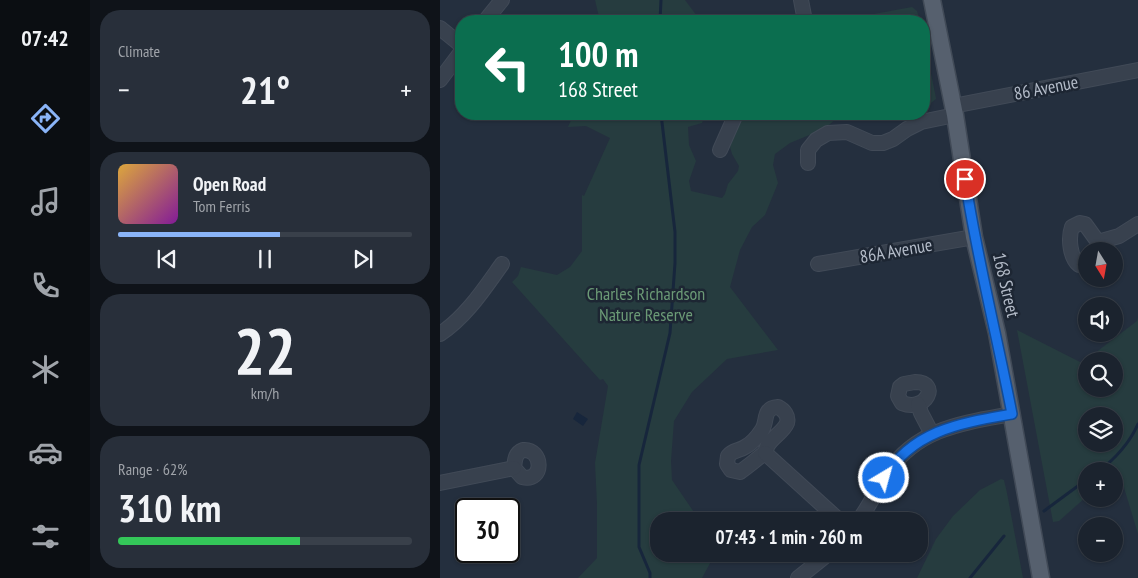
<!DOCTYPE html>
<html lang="en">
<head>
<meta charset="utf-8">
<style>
	:root { --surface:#1b232e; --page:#282f3a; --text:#f1f3f6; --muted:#a0a4aa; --line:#39404a; --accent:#8ab4f8 }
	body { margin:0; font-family:"PT Sans Narrow",sans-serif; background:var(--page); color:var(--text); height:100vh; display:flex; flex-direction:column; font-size:19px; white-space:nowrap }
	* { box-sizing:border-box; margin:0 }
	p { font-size:16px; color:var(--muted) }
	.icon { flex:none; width:28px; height:28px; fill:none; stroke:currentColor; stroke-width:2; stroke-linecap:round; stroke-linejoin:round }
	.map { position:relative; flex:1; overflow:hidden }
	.side { display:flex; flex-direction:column; gap:10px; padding:10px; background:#0f1319; width:350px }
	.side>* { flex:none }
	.guide { position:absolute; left:15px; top:15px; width:475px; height:105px; border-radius:20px; box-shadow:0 1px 4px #0004,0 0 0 1px var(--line); background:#0b6e4f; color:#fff; overflow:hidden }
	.needle { width:32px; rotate:169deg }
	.tools { position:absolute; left:638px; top:242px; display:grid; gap:10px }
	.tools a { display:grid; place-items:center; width:45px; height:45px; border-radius:50%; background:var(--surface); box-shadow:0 1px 4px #0004,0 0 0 1px var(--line); font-size:25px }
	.speed { position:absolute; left:15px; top:498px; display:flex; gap:10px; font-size:25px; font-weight:700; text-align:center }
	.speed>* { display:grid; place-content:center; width:65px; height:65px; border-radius:50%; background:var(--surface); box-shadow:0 1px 4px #0004,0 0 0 1px var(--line); line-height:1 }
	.speed .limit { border:2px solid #111; border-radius:8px; background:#fff; color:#111 }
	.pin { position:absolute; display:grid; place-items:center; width:42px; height:42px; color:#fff; margin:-21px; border:2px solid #fff; border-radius:50%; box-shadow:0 1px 5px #0007 }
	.me { position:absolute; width:55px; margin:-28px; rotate:37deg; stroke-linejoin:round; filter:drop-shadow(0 0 4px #0008) }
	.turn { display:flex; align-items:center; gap:18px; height:105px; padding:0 20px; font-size:22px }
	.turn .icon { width:65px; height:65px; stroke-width:2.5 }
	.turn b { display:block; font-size:35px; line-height:42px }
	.big { font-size:38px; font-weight:800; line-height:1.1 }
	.side .widget { flex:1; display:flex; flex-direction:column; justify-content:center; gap:8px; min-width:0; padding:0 18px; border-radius:20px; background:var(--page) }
	.side .dial { align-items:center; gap:0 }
	.dial b { font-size:65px; line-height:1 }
	.song { display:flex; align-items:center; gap:15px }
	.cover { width:60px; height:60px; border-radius:8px; background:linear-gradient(135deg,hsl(40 70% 55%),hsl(290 70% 35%)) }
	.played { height:5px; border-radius:2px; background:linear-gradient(90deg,var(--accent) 55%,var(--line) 55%) }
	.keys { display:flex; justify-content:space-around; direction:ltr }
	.heat { display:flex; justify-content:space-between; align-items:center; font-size:28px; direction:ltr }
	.charge { height:8px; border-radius:4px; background:linear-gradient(90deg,#34c759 62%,var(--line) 0) }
	.trip { position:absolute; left:210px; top:512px; width:278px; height:50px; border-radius:20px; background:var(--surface); box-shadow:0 1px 4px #0004,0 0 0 1px var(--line); font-weight:800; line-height:50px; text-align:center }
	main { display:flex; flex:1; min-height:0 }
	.dock { display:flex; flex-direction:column; width:90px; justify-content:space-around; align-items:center; background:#0b0e12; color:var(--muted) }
	.dock .icon { width:35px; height:35px }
	.dock .current { color:var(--accent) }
	.dock b { font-size:22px; color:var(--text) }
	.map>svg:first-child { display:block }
	.green { fill:#263c3f; fill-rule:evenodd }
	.water { fill:#17263c }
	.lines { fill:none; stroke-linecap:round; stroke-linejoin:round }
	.stream { stroke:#17263c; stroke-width:3 }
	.minor-casing { stroke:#414a57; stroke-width:16 }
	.major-casing { stroke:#414a57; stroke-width:19 }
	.minor { stroke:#38414e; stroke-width:14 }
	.major { stroke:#56606e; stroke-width:16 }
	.route-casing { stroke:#114b97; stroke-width:12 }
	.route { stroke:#1a73e8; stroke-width:9 }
	.labels { text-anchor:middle; stroke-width:5; stroke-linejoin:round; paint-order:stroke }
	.street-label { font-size:18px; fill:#b4bcc9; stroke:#1d2633 }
	.park-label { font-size:18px; fill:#6b9a76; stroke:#1d2633 }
</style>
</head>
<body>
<main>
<nav class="dock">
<b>07:42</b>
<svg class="icon current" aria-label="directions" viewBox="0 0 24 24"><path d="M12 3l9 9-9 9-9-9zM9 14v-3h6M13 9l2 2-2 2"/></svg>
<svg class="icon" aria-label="music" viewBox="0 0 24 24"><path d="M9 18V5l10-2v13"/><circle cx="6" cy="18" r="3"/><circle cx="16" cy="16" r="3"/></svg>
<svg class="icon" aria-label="phone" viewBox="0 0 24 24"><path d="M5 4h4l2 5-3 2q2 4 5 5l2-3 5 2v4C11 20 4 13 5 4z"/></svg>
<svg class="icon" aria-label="climate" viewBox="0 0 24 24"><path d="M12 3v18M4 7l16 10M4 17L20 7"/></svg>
<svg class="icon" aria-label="car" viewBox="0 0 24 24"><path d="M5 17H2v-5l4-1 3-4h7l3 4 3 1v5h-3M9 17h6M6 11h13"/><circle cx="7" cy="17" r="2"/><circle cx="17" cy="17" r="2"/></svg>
<svg class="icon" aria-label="filters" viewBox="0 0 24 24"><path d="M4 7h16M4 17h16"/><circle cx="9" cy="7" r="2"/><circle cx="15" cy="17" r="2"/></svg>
</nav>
<section class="side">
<div class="widget"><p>Climate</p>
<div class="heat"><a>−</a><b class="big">21°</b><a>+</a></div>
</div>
<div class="widget">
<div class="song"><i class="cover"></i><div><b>Open Road</b><p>Tom Ferris</p></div></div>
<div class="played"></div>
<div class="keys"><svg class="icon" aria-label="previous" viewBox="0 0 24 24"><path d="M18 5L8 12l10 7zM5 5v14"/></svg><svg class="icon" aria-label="pause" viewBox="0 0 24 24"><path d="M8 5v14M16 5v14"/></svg><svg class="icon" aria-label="next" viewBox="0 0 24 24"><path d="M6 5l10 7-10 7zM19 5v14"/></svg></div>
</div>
<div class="widget dial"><b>22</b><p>km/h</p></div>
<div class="widget"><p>Range · 62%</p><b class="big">310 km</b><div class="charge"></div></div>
</section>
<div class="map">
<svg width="698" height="578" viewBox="0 0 698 578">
	<rect width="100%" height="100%" fill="#242f3e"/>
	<g class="green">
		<polygon points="155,0 245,0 257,16 258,21 160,21"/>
		<polygon points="472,7 477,11 480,21 421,20 423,16"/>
		<polygon points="484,39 495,93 496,99 491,103 484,99"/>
		<polygon points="179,114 254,114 264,118 262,123 248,127 249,145 256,161 249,181 251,191 282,198 285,194 288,184 298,171 299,166 292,154 290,147 291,142 304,114 402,114 384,129 350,143 335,154 333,165 338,183 325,215 312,227 300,250 290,287 338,350 287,359 252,392 234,421 231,461 232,480 260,521 219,521 219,554 275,554 262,578 138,578 157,558 157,504 155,463 168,386 163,379 160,380 72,282 78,276 81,267 117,275 130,267 142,251 142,195 144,196 170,138 146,126 128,127 132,118 179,117"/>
		<path d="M698,317V534L682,481L674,482V471H646V497L619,521L613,522L577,330L642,363L697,321ZM674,361V389H646V361ZM646,416H674V444H646Z"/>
		<polygon points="561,479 564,480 567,493 583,578 477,578 496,539 513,516 540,490"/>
	</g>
	<polygon class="water" points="137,412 148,419 143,426 133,419"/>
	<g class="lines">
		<g class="stream">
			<polyline points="220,21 221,0"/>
			<path d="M659,471C676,458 689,444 698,424"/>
			<polyline points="604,511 646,480"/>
			<polyline points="210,578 210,573 199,547 199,465 230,333 235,263 235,232 221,114"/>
			<polyline points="530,578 564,536"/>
		</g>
		<g class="minor-casing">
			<g id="minor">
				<polyline points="361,0 365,21"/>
				<polyline points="45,21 62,0"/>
				<polyline points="0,28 21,45"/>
				<polyline points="0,80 21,52"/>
				<polyline points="513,106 698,70"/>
				<polyline points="280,150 296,114"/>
				<polyline points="368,163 368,150 376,140 388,133 407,132 432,143 443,143 453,139 467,129 481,122 515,115"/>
				<polyline points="658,242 679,236 698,224"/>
				<polyline points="378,264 534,237"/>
				<path d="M646,265H639C630,258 628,238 632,227L640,223L645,224L658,242"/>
				<path d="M0,334C26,317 44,289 62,264"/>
				<path d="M475,382C501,382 486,413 462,403L458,396L460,387L464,384Z"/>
				<polyline points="478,404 481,413 492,434"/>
				<path d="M338,407C344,410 349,416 347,423C344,431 333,437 328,445C327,447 326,450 325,452C324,454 303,470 300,472L291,470L287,464L288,456C293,450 299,451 305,447C311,444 318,436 322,430C328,421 322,408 338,407Z"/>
				<path d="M83,450C103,448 105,483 82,477L74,468C75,460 75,453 83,450Z"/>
				<polyline points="325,453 400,521"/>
				<polyline points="0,483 74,468"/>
				<path d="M418,521C430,506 437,488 448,472C478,428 523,423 572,414"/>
				<polyline points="358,578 388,554"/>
			</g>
		</g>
		<g class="major-casing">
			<polyline id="major" points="492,0 515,115 534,237 557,333 601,578"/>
		</g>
		<use href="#minor" class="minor"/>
		<use href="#major" class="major"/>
	</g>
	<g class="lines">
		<g class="route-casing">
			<path id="route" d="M444,478C473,430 521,423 572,414C557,336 537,258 525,179"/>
		</g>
		<use href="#route" class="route"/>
	</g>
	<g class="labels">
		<g class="street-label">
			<text transform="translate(606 88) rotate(-11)" y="6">86 Avenue</text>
			<text transform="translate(456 251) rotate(-10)" y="6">86A Avenue</text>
			<text transform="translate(566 285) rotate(77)" y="6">168 Street</text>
		</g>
		<g class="park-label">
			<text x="206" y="300">Charles Richardson<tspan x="206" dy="21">Nature Reserve</tspan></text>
		</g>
	</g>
</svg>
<div class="tools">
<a><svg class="needle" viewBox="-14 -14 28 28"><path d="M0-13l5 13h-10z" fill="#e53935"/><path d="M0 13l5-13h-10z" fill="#a0a4aa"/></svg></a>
<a><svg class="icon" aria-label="sound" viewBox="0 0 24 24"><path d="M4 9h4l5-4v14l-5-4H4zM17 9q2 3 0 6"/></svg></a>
<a><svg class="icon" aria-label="search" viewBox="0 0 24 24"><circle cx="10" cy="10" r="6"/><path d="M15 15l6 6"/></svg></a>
<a><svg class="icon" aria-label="layers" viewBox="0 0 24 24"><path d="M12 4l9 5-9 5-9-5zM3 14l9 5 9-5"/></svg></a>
<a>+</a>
<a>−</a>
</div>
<div class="speed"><div class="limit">30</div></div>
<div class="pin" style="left:525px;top:179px;background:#d93025"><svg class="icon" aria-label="arrive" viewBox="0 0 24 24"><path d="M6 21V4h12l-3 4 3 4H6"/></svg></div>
<svg class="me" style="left:444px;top:478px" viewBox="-20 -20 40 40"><circle r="17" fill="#1a73e8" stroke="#fff" stroke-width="3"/><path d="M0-11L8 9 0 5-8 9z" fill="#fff"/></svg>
<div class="trip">07:43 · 1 min · 260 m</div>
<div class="guide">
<div class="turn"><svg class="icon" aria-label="left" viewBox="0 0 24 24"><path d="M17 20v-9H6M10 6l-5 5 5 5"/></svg><div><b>100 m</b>168 Street</div></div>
</div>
</div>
</main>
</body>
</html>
